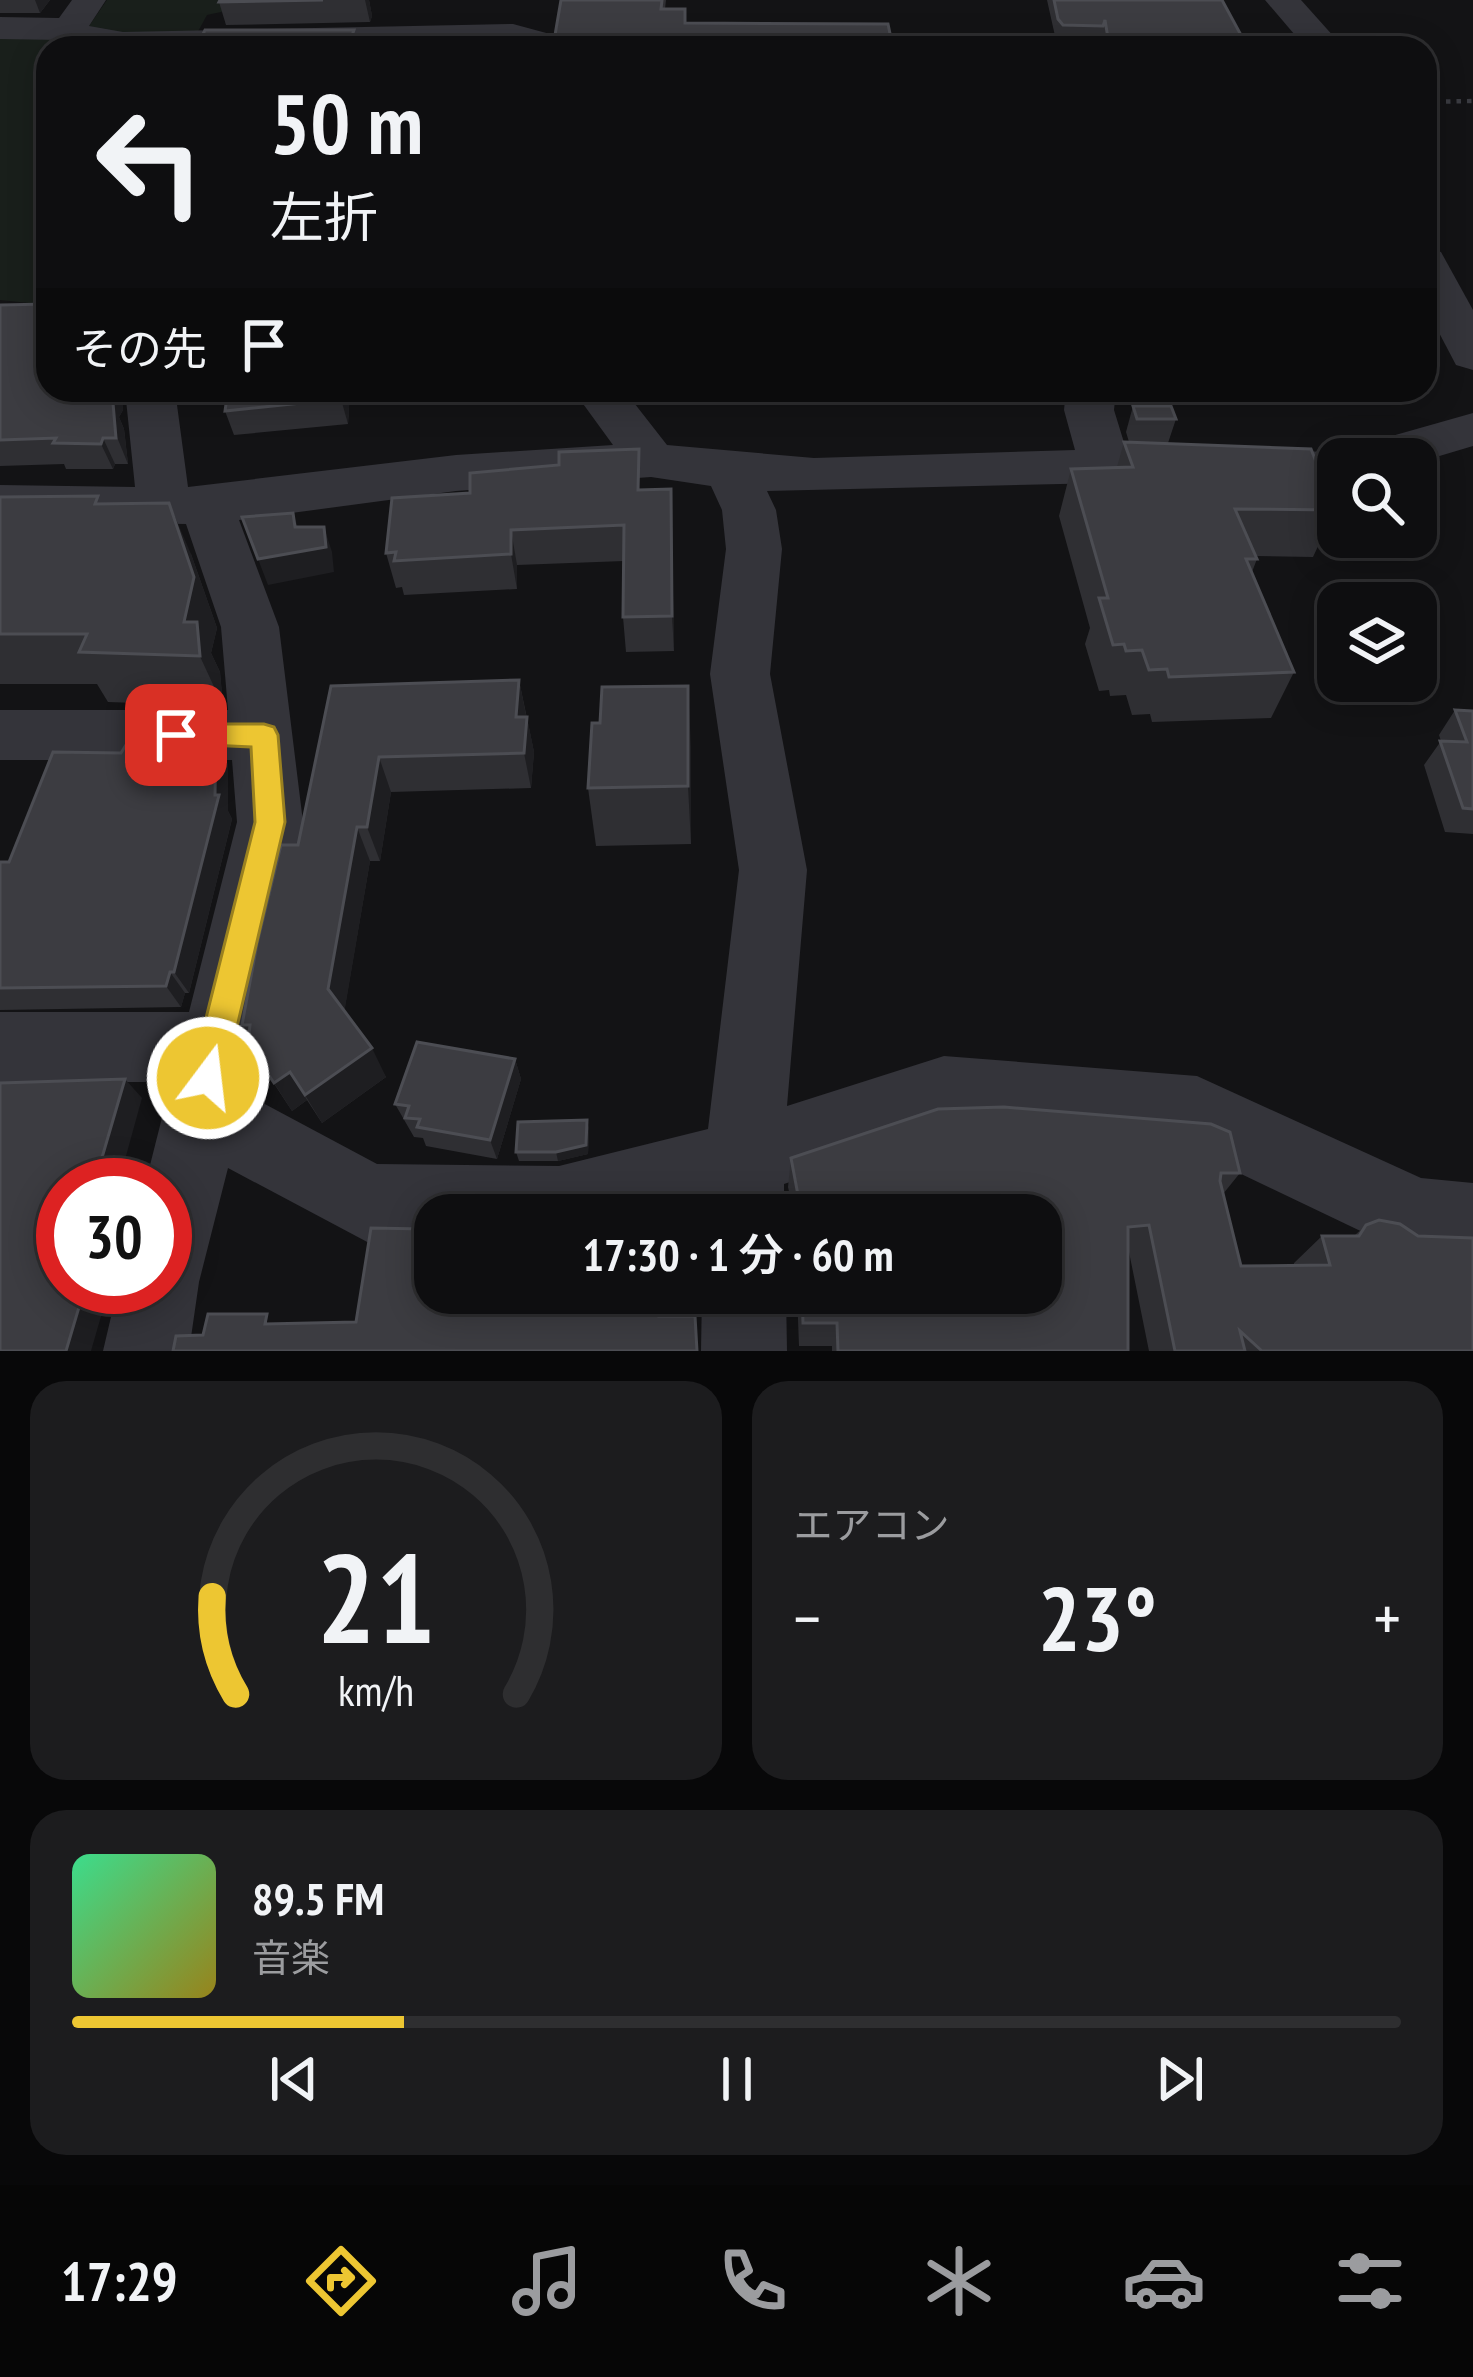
<!DOCTYPE html>
<html lang="ja">
<head>
<meta charset="utf-8">
<style>
	:root { --surface:#0e0e10; --page:#1c1c1e; --text:#f1f3f6; --muted:#9b9c9f; --line:#2e2e30; --accent:#edc632 }
	body { margin:0; font-family:"PT Sans Narrow","Noto Sans JP",sans-serif; background:var(--page); color:var(--text); height:100vh; display:flex; flex-direction:column; font-size:45px; white-space:nowrap }
	* { box-sizing:border-box; margin:0 }
	p { font-size:39px; color:var(--muted) }
	.icon { flex:none; width:66px; height:66px; fill:none; stroke:currentColor; stroke-width:2; stroke-linecap:round; stroke-linejoin:round }
	.map { position:relative; height:1351px; overflow:hidden }
	.sheet { display:flex; flex-direction:column; gap:30px; padding:30px; background:#080809; flex:1 }
	.sheet>* { flex:none }
	.guide { position:absolute; left:36px; top:36px; width:1401px; height:366px; border-radius:36px; box-shadow:0 6px 30px #0003,0 0 0 3px var(--line); background:#0e0e10; color:var(--text); overflow:hidden }
	.controls { position:absolute; left:1317px; top:438px; display:grid; gap:24px }
	.controls a { display:grid; place-items:center; width:120px; height:120px; border-radius:24px; background:var(--surface); box-shadow:0 6px 30px #0003,0 0 0 3px var(--line); font-size:60px }
	.speed { position:absolute; left:36px; top:1158px; display:flex; gap:24px; font-size:60px; font-weight:700; text-align:center }
	.speed>* { display:grid; place-content:center; width:156px; height:156px; border-radius:50%; background:var(--surface); box-shadow:0 6px 30px #0003,0 0 0 3px var(--line); line-height:1 }
	.speed .limit { border:18px solid #d22; background:#fff; color:#111 }
	.pin { position:absolute; display:grid; place-items:center; width:102px; height:102px; color:#fff; margin:-51px; border-radius:24px; box-shadow:0 6px 18px #0006 }
	.me { position:absolute; width:132px; margin:-66px; rotate:15deg; stroke-linejoin:round; filter:drop-shadow(0 0 9px #0008) }
	.turn { display:flex; align-items:center; gap:42px; height:252px; padding:0 36px; font-size:54px }
	.turn .icon { width:156px; height:156px; stroke-width:2.5 }
	.turn b { display:block; font-size:84px; line-height:102px }
	.then { display:flex; align-items:center; height:114px; padding:0 36px; background:#0003; gap:24px; font-size:45px }
	.big { font-size:90px; font-weight:600; line-height:1.1 }
	.sheet .card { flex:1; display:flex; flex-direction:column; justify-content:center; gap:18px; min-width:0; padding:0 42px; border-radius:36px; background:var(--page) }
	.sheet .dial { align-items:center; gap:0 }
	.dial svg { height:312px; overflow:visible; fill:none; stroke:var(--line); stroke-width:7; stroke-linecap:round; text-anchor:middle }
	.dial text { fill:var(--text); stroke:none }
	.song { display:flex; align-items:center; gap:36px }
	.cover { width:144px; height:144px; border-radius:18px; background:linear-gradient(135deg,hsl(150 70% 55%),hsl(50 70% 35%)) }
	.played { height:12px; border-radius:6px; background:linear-gradient(90deg,var(--accent) 25%,var(--line) 25%) }
	.keys { display:flex; justify-content:space-around; direction:ltr }
	.heat { display:flex; justify-content:space-between; align-items:center; font-size:66px; direction:ltr }
	.sheet .tiles { flex:1; display:grid; gap:30px; grid-template-columns:1fr 1fr }
	.card:last-child { grid-column:span 2 }
	.trip { position:absolute; left:414px; top:1194px; width:648px; height:120px; border-radius:36px; background:var(--surface); box-shadow:0 6px 30px #0003,0 0 0 3px var(--line); font-weight:600; line-height:120px; text-align:center }
	.tabs { display:flex; height:192px; justify-content:space-around; align-items:center; background:#060606; color:var(--muted) }
	.tabs .icon { width:84px; height:84px }
	.tabs .active { color:var(--accent) }
	.tabs b { font-size:54px; color:var(--text) }
	.map>svg:first-child { display:block }
	.green { fill:#191f1b }
	.lines { fill:none; stroke-linecap:round; stroke-linejoin:round }
	.path { stroke:#3a3b41; stroke-width:4.5; stroke-dasharray:4.5 6; stroke-linecap:butt }
	.minor { fill:#34343a; fill-rule:evenodd }
	.wall { fill:#2f2f33 }
	.shaded-wall { fill:#1e1e21 }
	.building { fill:#3c3c41; stroke:#4c4d53; stroke-width:3 }
	.route { fill:#edc632; stroke:#9a8120; stroke-width:3 }
</style>
</head>
<body>
<div class="map">
<svg width="1473" height="1351" viewBox="0 0 1473 1351">
	<rect width="100%" height="100%" fill="#131315"/>
	<polygon class="green" points="107,0 247,0 244,7 207,15 189,48 48,48 48,305 0,300 0,35 48,34 89,26"/>
	<g class="lines">
		<polyline class="path" points="1425,102 1473,101"/>
		<g class="minor">
			<polygon points="72,0 106,0 89,26 123,32 513,24 550,34 558,48 80,48 62,40 0,39 0,17 59,18"/>
			<polygon points="1265,0 1301,0 1344,48 1306,48"/>
			<polygon points="1425,248 1441,252 1473,310 1473,370 1456,365 1425,306"/>
			<path d="M125,390H175L188,487L456,455L613,445L573,390H624L667,445L814,458L1075,450L1064,410L1066,390H1116L1114,410L1126,449L1350,452L1353,447L1473,413V446L1416,463V459H1338V483L1269,489L1105,483L767,491L776,510L782,549L770,674L807,870L787,1106L944,1056L1197,1076L1421,1178L1473,1183V1263L1417,1258L1191,1150L944,1130L784,1184V1215H704V1208L679,1215H435V1245L371,1244L228,1168L199,1282L189,1351H103L118,1287H165V1185H145L171,1082H0V1012H189L237,822L232,760H0V710H228L221,627L186,524L0,521V485L135,487ZM651,477L711,486L722,510L726,549L710,674L739,870L708,1129L559,1166L377,1164L244,1093L303,822L279,627L239,520L456,491Z"/>
			<polygon points="702,1293 786,1293 787,1351 701,1351"/>
		</g>
	</g>
	<g class="wall">
		<polygon points="0,0 50,0 40,13 0,13"/>
		<polygon points="220,0 369,0 372,16 370,22 226,25 219,2"/>
		<polygon points="561,0 666,0 665,9 685,9 686,23 893,48 555,48 554,41"/>
		<polygon points="1047,0 1222,0 1248,48 1103,48 1101,38 1099,43 1059,43 1055,36"/>
		<polygon points="0,305 121,390 123,410 119,417 124,429 128,464 115,464 113,469 66,469 64,464 0,466"/>
		<polygon points="350,390 348,424 234,435 225,411"/>
		<polygon points="1133,406 1176,419 1168,443 1335,510 1313,557 1256,556 1257,559 1252,572 1294,672 1271,718 1152,722 1150,714 1132,715 1126,695 1110,696 1109,690 1099,691 1085,644 1090,628 1059,516 1071,469 1117,467 1124,442 1129,442 1126,432"/>
		<polygon points="671,489 674,651 626,652 623,617 624,561 517,565 517,589 404,595 402,587 396,588 386,553 642,490"/>
		<polygon points="0,497 102,504 191,554 217,628 211,653 220,672 223,706 108,702 97,684 0,684"/>
		<polygon points="519,680 534,752 531,788 391,792 380,861 370,861 344,1012 386,1077 322,1123 307,1100 292,1111 248,1044 249,1036 242,1025 298,845 331,686"/>
		<polygon points="1455,710 1473,711 1473,834 1445,832 1424,765 1441,741 1439,735"/>
		<polygon points="691,746 691,844 596,846 588,788"/>
		<polygon points="228,764 228,811 232,819 189,993 185,993 181,1007 0,1010 0,862 9,862"/>
		<polygon points="515,1059 521,1079 497,1159 426,1146 423,1138 414,1137 395,1104"/>
		<polygon points="587,1120 589,1130 588,1154 558,1161 519,1161 516,1152"/>
		<polygon points="791,1158 1240,1173 1223,1194 1241,1266 1294,1265 1294,1263 1322,1236 1354,1236 1366,1225 1473,1351 1149,1351 1129,1252 1128,1351 832,1351 832,1346 799,1346 797,1293 1041,1293 1041,1215 794,1215 788,1187"/>
	</g>
	<g class="shaded-wall">
		<polygon points="35,0 50,0 40,13"/>
		<polygon points="365,0 369,0 372,16 370,22"/>
		<polygon points="108,390 122,390 123,410 119,417 124,429 128,464 103,403"/>
		<polygon points="342,390 350,390 348,424 341,399"/>
		<polygon points="103,438 115,464 113,469 101,444"/>
		<polygon points="671,489 672,524 674,651 672,616"/>
		<polygon points="169,503 191,554 217,628 211,653 220,672 223,706 184,622"/>
		<polygon points="293,513 302,539 324,527 332,552 334,572 268,585 258,559 295,527"/>
		<polygon points="511,530 517,565 517,589 511,554"/>
		<polygon points="519,680 526,715 523,752 516,717"/>
		<polygon points="688,686 691,746 691,844 688,786"/>
		<polygon points="527,717 534,752 531,788 524,753"/>
		<polygon points="216,740 228,764 228,811 232,819 189,993 174,972 215,795"/>
		<polygon points="379,757 391,792 380,861 367,827"/>
		<polygon points="357,827 370,861 343,1020 328,989"/>
		<polygon points="170,972 185,993 181,1007 166,986"/>
		<polygon points="372,1048 386,1077 322,1123 305,1095"/>
		<polygon points="515,1059 521,1079 497,1159 490,1140"/>
		<polygon points="290,1072 307,1100 292,1111 274,1083"/>
		<polygon points="125,1079 142,1098 118,1185 94,1185"/>
		<polygon points="587,1120 589,1130 588,1154 558,1161 556,1152"/>
		<polygon points="85,1287 113,1287 108,1292 91,1351 66,1351"/>
		<polygon points="659,1293 662,1293 662,1335 659,1316"/>
	</g>
	<g class="building">
		<polygon points="220,0 323,0 219,2"/>
		<polygon points="561,0 662,0 661,9 685,9 685,23 888,24 893,48 582,48 583,41 554,41"/>
		<polygon points="1054,0 1222,0 1248,48 1180,48 1176,40 1108,38 1105,20 1103,26 1063,25 1058,19"/>
		<polygon points="205,30 354,30 350,41 392,36 395,48 196,48"/>
		<polygon points="48,304 48,390 108,390 103,403 113,403 116,438 103,438 101,444 53,443 56,438 0,440 0,305"/>
		<polygon points="228,390 342,390 341,399 225,411"/>
		<polygon points="1133,406 1171,406 1176,419 1137,419"/>
		<polygon points="1124,442 1311,449 1335,510 1235,509 1257,559 1246,559 1294,672 1169,677 1167,669 1149,670 1142,650 1126,651 1124,644 1113,645 1099,598 1108,598 1071,469 1133,467"/>
		<polygon points="639,449 638,490 671,489 672,616 623,617 624,525 511,530 511,554 394,561 396,552 386,553 392,498 470,493 470,473 559,465 559,452"/>
		<polygon points="98,496 95,504 169,503 194,577 184,622 197,622 200,656 79,652 87,634 0,634 0,497"/>
		<polygon points="293,513 295,527 324,527 326,547 258,559 242,517"/>
		<polygon points="519,680 516,717 527,717 524,753 379,757 367,827 357,827 328,989 372,1048 305,1095 290,1072 274,1083 248,1044 250,1025 242,1025 257,944 281,845 298,845 331,686"/>
		<polygon points="688,686 688,786 588,788 592,723 600,723 602,687"/>
		<polygon points="1455,710 1473,711 1473,809 1463,808 1440,741 1467,742"/>
		<polygon points="129,740 216,740 215,795 219,795 174,972 170,972 166,986 0,988 0,862 9,862 53,752 121,753"/>
		<polygon points="417,1042 515,1059 490,1140 417,1127 420,1119 405,1118 409,1106 395,1104"/>
		<polygon points="125,1079 94,1185 63,1185 63,1287 85,1287 66,1351 0,1351 0,1083"/>
		<polygon points="1004,1107 1211,1124 1230,1132 1240,1173 1221,1173 1220,1181 1241,1266 1330,1265 1322,1236 1359,1236 1366,1225 1379,1220 1400,1224 1418,1236 1473,1238 1473,1351 1262,1351 1240,1331 1245,1351 1175,1351 1149,1225 1128,1227 1128,1351 838,1351 837,1323 803,1323 802,1293 1041,1293 1041,1215 799,1215 798,1195 791,1158 938,1109"/>
		<polygon points="587,1120 586,1145 556,1152 516,1152 518,1122"/>
		<polygon points="507,1198 579,1198 578,1208 661,1206 661,1215 435,1215 435,1293 659,1293 659,1316 695,1316 697,1351 173,1351 176,1336 203,1335 208,1314 267,1314 265,1324 356,1322 371,1228 424,1229 428,1214 506,1213"/>
	</g>
	<polygon class="route" points="176,724 264,724 274,727 278,735 285,822 225,1078 220,1090 208,1095 196,1090 191,1078 255,822 251,747 166,743 162,735 166,727"/>
</svg>
<div class="controls">
<a><svg class="icon" aria-label="search" viewBox="0 0 24 24"><circle cx="10" cy="10" r="6"/><path d="M15 15l6 6"/></svg></a>
<a><svg class="icon" aria-label="layers" viewBox="0 0 24 24"><path d="M12 4l9 5-9 5-9-5zM3 14l9 5 9-5"/></svg></a>
</div>
<div class="speed"><div class="limit">30</div></div>
<div class="pin" style="left:176px;top:735px;background:#d93025"><svg class="icon" aria-label="arrive" viewBox="0 0 24 24"><path d="M6 21V4h12l-3 4 3 4H6"/></svg></div>
<svg class="me" style="left:208px;top:1078px" viewBox="-20 -20 40 40"><circle r="17" fill="#edc632" stroke="#fff" stroke-width="3"/><path d="M0-11L8 9 0 5-8 9z" fill="#fff"/></svg>
<div class="trip">17:30 · 1 分 · 60 m</div>
<div class="guide">
<div class="turn"><svg class="icon" aria-label="left" viewBox="0 0 24 24"><path d="M17 20v-9H6M10 6l-5 5 5 5"/></svg><div><b>50 m</b>左折</div></div>
<div class="then">その先<svg class="icon" aria-label="arrive" viewBox="0 0 24 24"><path d="M6 21V4h12l-3 4 3 4H6"/></svg></div>
</div>
</div>
<section class="sheet">
<div class="tiles">
<div class="card dial"><svg viewBox="0 0 100 80">
<path d="M14 69A42 42 0 1 1 86 69"/>
<path d="M14 69A42 42 0 0 1 8 44" stroke="#edc632"/>
<text x="50" y="56" font-size="32" font-weight="700">21</text>
<text x="50" y="72" font-size="11">km/h</text>
</svg></div>
<div class="card"><p>エアコン</p>
<div class="heat"><a>−</a><b class="big">23°</b><a>+</a></div>
</div>
<div class="card">
<div class="song"><i class="cover"></i><div><b>89.5 FM</b><p>音楽</p></div></div>
<div class="played"></div>
<div class="keys"><svg class="icon" aria-label="previous" viewBox="0 0 24 24"><path d="M18 5L8 12l10 7zM5 5v14"/></svg><svg class="icon" aria-label="pause" viewBox="0 0 24 24"><path d="M8 5v14M16 5v14"/></svg><svg class="icon" aria-label="next" viewBox="0 0 24 24"><path d="M6 5l10 7-10 7zM19 5v14"/></svg></div>
</div>
</div>
</section>
<nav class="tabs">
<b>17:29</b>
<svg class="icon active" aria-label="directions" viewBox="0 0 24 24"><path d="M12 3l9 9-9 9-9-9zM9 14v-3h6M13 9l2 2-2 2"/></svg>
<svg class="icon" aria-label="music" viewBox="0 0 24 24"><path d="M9 18V5l10-2v13"/><circle cx="6" cy="18" r="3"/><circle cx="16" cy="16" r="3"/></svg>
<svg class="icon" aria-label="phone" viewBox="0 0 24 24"><path d="M5 4h4l2 5-3 2q2 4 5 5l2-3 5 2v4C11 20 4 13 5 4z"/></svg>
<svg class="icon" aria-label="climate" viewBox="0 0 24 24"><path d="M12 3v18M4 7l16 10M4 17L20 7"/></svg>
<svg class="icon" aria-label="car" viewBox="0 0 24 24"><path d="M5 17H2v-5l4-1 3-4h7l3 4 3 1v5h-3M9 17h6M6 11h13"/><circle cx="7" cy="17" r="2"/><circle cx="17" cy="17" r="2"/></svg>
<svg class="icon" aria-label="filters" viewBox="0 0 24 24"><path d="M4 7h16M4 17h16"/><circle cx="9" cy="7" r="2"/><circle cx="15" cy="17" r="2"/></svg>
</nav>
</body>
</html>
